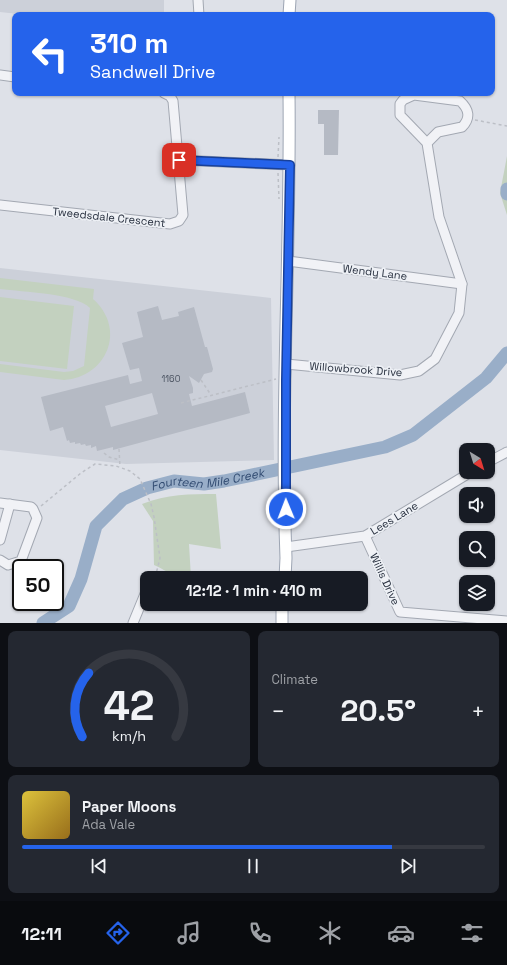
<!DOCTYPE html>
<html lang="en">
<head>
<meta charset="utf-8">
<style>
	:root { --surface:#171b24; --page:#242831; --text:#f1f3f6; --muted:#9ea1a6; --line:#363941; --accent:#2563eb }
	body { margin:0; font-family:"Space Grotesk",sans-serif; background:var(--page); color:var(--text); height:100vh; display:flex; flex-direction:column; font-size:15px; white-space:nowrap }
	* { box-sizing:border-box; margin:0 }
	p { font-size:13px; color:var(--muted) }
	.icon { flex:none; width:22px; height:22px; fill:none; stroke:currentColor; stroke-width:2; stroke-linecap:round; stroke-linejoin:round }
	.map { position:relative; height:623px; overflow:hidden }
	.side { display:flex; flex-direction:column; gap:8px; padding:8px; background:#0d0f14; flex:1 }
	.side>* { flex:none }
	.hud { position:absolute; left:12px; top:12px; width:483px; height:84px; border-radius:8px; box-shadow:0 1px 3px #0004; background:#2563eb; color:#fff; overflow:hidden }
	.needle { width:26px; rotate:142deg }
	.fabs { position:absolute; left:459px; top:443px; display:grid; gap:8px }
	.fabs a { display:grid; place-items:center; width:36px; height:36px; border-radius:8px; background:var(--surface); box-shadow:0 1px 3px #0004; font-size:20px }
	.speed { position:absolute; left:12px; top:559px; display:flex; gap:8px; font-size:20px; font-weight:700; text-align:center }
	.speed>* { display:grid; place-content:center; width:52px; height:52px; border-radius:50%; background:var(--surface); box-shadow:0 1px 3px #0004; line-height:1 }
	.speed .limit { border:2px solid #111; border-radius:6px; background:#fff; color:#111 }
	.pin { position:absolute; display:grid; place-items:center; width:34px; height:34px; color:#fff; margin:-17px; border-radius:8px; box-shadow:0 2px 6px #0006 }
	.me { position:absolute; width:44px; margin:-22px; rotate:359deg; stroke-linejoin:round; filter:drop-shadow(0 0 3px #0008) }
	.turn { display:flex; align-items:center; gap:14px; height:84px; padding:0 12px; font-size:18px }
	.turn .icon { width:52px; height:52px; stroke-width:2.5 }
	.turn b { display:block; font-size:28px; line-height:34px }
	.big { font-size:30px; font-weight:600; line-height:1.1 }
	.side .widget { flex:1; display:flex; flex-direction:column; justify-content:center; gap:6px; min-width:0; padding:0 14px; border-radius:8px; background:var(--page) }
	.side .dial { align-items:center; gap:0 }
	.dial svg { height:104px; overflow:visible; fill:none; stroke:var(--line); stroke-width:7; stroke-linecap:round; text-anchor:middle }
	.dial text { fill:var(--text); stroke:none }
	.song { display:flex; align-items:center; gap:12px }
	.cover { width:48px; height:48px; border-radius:6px; background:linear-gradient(135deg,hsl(50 70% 55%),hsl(40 70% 35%)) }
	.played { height:4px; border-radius:2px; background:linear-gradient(90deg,var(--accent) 80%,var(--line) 80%) }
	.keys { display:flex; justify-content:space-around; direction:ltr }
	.heat { display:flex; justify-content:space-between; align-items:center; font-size:22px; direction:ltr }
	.side .tiles { flex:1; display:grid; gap:8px; grid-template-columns:1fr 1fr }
	.widget:last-child { grid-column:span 2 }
	.trip { position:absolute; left:140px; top:571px; width:228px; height:40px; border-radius:8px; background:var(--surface); box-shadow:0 1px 3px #0004; font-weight:600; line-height:40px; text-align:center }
	.dock { display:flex; height:64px; justify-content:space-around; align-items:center; background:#090b0e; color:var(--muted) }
	.dock .icon { width:28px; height:28px }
	.dock .active { color:var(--accent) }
	.dock b { font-size:18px; color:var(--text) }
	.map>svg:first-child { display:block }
	.built { fill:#ccd0d9 }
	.green { fill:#c3d1bf }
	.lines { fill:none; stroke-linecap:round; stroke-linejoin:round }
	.river { stroke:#99aec8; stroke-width:13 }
	.building { fill:#b5bac4; fill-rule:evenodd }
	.minor-casing { stroke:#a3a8b2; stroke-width:11 }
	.major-casing { stroke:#9da5b3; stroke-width:13 }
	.path { stroke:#bcbfc6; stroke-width:1.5; stroke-dasharray:3 3; stroke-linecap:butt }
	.minor { stroke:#f1f2f6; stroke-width:9 }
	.major { stroke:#fff; stroke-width:11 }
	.route-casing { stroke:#184099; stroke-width:10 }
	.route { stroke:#2563eb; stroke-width:7 }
	.labels { text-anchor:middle; stroke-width:3.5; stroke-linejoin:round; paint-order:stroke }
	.number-label { font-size:9px; fill:#4a5260 }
	.street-label { font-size:11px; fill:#272f3e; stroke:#edf0f5 }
	.water-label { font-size:12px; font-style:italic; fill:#324c72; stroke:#edf0f5 }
</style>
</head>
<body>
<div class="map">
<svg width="507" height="623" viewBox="0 0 507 623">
	<rect width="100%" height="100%" fill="#dee1e8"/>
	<g class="built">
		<polygon points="0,0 164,0 164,15 27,15 0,12"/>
		<polygon points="0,268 271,298 274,460 126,464 0,450"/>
	</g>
	<g class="green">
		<polygon points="507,156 507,215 500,193"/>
		<path d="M0,278L94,289L93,299C127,329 107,377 64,380L0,372V364L64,372L73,371L84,366L90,308C75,293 23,292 0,289Z"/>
		<polygon points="0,297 74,306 67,369 0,361"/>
		<path d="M216,494L221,549L189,544L191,578C172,578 170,572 154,565L153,521L142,504C167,494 190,494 216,494Z"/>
	</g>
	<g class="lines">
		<g class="river">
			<polyline points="507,189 507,194"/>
			<path id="s1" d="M43,623L69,606L81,579L96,526L123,499L147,488L174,481L204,484L224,481L385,447L413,435L486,378L507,353"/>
		</g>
	</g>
	<g class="building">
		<polygon points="318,110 339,110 338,155 324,155 324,124 318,124"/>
		<path d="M158,306L162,320L179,316L178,312L194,307L205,347H207L213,369L212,372L204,374L199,383L189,376L193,388V393L189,394L192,406L245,392L250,413L113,450V447L97,451L96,446L91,448V445L86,446L85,444L81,445L80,443L75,444V442L70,443L69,440L67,441L63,427L50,431L41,397L128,375L130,384L142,381L139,368L130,370L122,343L143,337L137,312ZM152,393L158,414L111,427L105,406Z"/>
	</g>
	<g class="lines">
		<g class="minor-casing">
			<g id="minor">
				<polyline points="198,0 199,15"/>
				<polyline points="0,75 15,77"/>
				<polyline points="179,160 290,165"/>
				<polyline points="0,205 170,224 179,221 183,215 173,101 170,96 164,93"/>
				<polyline points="288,261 462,284"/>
				<path d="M286,364L400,375L419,371L435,359L459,313L462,284L439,217L427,143L400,115V104L403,100L414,95L460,101C469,109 471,118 462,127L438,132L427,143"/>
				<polyline points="488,462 507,452"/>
				<polyline points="0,503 31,507 33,509 37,518 21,561 8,565 0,560"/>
				<polyline points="365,536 400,612 507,621"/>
				<polyline points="0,540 10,504"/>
				<polyline points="286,547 365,536 471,472"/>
				<polyline points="133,623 147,589"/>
			</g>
		</g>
		<g class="major-casing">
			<g id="major">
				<polyline points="289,15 290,0"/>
				<path d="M285,578L286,558C280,403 291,248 289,93"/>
				<polyline points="282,623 282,604"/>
			</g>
		</g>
		<g class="path">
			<polyline points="475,120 507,126"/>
			<polyline points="278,157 279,137"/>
			<polyline points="278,173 279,199"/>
			<polyline points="201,380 211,395"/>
			<polyline points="181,403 276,379"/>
			<polyline points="119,449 120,467"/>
			<polyline points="104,453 109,457 120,460"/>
			<polyline points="41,506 81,473 95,464 116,466 130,471 140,479 151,504 154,517 160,558 155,578"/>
		</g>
		<use href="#minor" class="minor"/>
		<use href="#major" class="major"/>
	</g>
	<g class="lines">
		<g class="route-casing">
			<polyline id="route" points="179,160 290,165 286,380 286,509"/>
		</g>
		<use href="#route" class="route"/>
	</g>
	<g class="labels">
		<g class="number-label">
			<text x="171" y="382">1160</text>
		</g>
		<g class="street-label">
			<text transform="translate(109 217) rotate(6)" y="4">Tweedsdale Crescent</text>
			<text transform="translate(375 272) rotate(7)" y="4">Wendy Lane</text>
			<text transform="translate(356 369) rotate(4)" y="4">Willowbrook Drive</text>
			<text transform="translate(394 518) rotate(-31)" y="4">Lees Lane</text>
			<text transform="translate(385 579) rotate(65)" y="4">Willis Drive</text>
		</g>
		<g class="water-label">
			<text dy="4" stroke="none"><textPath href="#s1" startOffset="242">Fourteen Mile Creek</textPath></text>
		</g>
	</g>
</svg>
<div class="fabs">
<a><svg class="needle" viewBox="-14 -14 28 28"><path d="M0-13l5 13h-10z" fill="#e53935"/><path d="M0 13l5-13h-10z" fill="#9ea1a6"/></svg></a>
<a><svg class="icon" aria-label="sound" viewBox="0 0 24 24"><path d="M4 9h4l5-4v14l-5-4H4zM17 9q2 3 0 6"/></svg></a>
<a><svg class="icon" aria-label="search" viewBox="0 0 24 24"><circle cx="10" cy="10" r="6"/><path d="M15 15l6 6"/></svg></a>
<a><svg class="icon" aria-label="layers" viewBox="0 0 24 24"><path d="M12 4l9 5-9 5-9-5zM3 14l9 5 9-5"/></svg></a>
</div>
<div class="speed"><div class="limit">50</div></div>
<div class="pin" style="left:179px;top:160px;background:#d93025"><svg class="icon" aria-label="arrive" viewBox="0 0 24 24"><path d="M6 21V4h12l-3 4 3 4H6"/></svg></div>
<svg class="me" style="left:286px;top:509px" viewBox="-20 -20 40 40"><circle r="17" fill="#2563eb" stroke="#fff" stroke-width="3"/><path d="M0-11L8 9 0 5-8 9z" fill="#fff"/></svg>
<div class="trip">12:12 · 1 min · 410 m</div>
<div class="hud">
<div class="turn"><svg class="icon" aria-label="left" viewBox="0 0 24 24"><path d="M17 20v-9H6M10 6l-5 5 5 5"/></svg><div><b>310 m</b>Sandwell Drive</div></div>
</div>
</div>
<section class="side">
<div class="tiles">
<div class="widget dial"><svg viewBox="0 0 100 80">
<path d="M14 69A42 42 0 1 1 86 69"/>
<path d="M14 69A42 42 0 0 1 19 20" stroke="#2563eb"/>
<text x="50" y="56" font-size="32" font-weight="700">42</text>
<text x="50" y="72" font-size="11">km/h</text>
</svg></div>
<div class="widget"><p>Climate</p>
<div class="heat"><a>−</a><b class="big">20.5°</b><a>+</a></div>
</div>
<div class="widget">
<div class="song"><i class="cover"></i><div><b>Paper Moons</b><p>Ada Vale</p></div></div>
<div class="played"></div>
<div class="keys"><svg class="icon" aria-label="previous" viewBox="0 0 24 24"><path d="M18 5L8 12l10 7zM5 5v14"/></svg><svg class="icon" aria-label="pause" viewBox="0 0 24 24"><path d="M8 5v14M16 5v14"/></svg><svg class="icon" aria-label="next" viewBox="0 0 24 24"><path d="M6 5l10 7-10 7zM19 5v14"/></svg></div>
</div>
</div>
</section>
<nav class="dock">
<b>12:11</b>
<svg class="icon active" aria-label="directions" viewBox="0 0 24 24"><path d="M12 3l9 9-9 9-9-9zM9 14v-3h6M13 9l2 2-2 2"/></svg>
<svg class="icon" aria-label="music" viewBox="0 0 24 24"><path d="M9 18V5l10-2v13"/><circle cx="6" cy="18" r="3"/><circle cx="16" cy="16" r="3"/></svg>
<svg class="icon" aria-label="phone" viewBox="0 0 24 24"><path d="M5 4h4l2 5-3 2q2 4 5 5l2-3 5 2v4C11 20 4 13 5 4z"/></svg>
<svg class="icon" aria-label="climate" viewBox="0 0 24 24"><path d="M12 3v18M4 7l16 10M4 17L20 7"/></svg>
<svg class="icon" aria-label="car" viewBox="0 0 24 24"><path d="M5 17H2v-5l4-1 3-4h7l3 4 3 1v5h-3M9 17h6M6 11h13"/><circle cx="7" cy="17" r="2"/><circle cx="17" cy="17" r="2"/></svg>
<svg class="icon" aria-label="filters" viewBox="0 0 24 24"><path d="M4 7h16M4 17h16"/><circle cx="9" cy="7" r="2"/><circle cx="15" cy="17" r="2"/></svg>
</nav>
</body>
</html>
